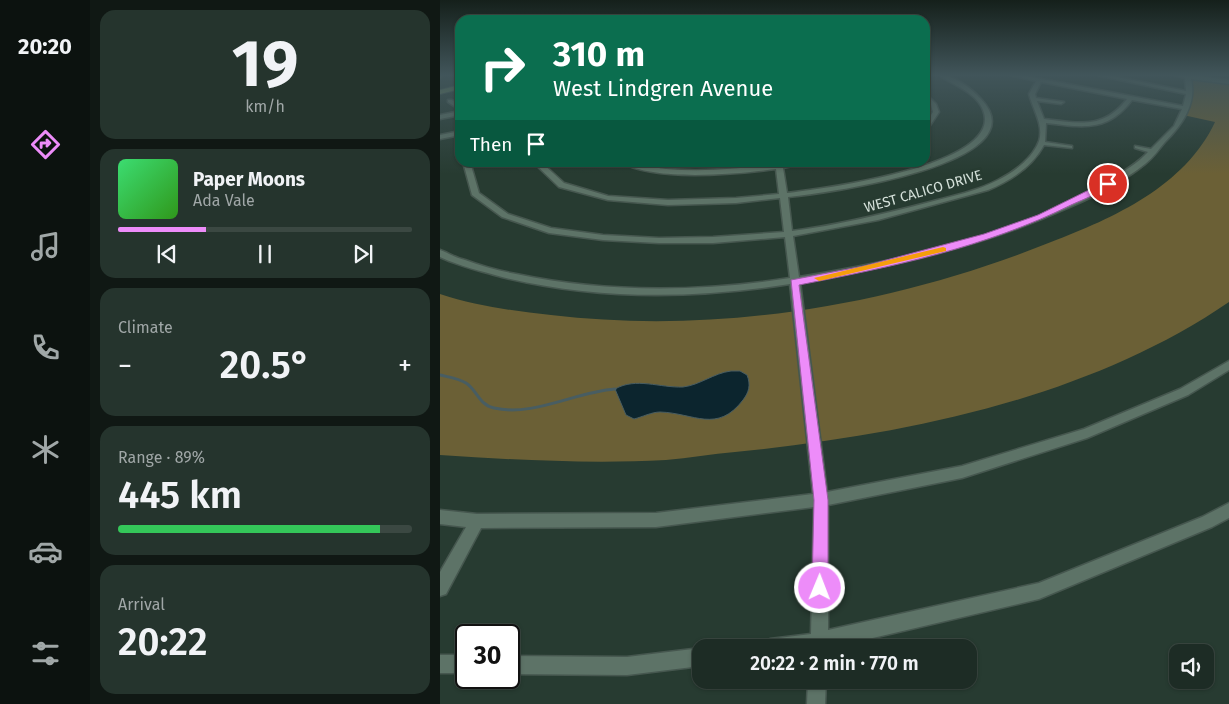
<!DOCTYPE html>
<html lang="en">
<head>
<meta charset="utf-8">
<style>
	:root { --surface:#1d2c25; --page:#25342d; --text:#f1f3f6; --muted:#a0a7a7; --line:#3b4842; --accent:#ed8cf9 }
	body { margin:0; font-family:"Fira Sans",sans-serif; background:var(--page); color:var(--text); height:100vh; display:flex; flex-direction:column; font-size:19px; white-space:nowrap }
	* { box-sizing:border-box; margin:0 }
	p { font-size:16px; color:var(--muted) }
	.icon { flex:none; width:28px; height:28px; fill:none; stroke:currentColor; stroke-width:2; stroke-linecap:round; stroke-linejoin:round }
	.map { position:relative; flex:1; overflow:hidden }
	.panel { display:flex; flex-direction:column; gap:10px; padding:10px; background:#101814; width:350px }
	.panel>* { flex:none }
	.top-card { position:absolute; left:15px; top:15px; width:475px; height:152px; border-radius:15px; box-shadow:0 1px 4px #0004,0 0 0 1px var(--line); background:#0b6e4f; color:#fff; overflow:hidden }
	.controls { position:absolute; left:729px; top:644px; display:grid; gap:10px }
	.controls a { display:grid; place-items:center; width:45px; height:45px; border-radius:10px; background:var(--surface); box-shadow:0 1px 4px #0004,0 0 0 1px var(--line); font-size:25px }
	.speed { position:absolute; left:15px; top:624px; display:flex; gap:10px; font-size:25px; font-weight:700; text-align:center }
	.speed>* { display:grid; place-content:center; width:65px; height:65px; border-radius:50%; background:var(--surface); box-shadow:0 1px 4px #0004,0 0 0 1px var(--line); line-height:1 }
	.speed .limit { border:2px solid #111; border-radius:8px; background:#fff; color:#111 }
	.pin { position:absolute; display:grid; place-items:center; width:42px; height:42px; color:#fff; margin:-21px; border:2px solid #fff; border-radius:50%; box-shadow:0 1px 5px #0007 }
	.me { position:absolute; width:55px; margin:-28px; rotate:1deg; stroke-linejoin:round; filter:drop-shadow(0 0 4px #0008) }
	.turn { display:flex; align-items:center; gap:18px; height:105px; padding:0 15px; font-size:22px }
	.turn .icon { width:65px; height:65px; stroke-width:2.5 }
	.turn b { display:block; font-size:35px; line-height:42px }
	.then { display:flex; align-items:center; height:48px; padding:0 15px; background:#0003; gap:10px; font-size:19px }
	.big { font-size:38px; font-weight:600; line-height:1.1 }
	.panel .widget { flex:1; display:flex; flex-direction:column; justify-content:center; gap:8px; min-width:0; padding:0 18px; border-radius:15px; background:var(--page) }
	.panel .dial { align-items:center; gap:0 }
	.dial b { font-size:65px; line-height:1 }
	.song { display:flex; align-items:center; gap:15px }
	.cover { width:60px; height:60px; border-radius:8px; background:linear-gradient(135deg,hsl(140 70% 55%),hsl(110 70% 35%)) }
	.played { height:5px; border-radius:2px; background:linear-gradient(90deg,var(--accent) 30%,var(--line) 30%) }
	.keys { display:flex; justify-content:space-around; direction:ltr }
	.heat { display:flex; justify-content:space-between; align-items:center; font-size:28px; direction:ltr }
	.charge { height:8px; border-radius:4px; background:linear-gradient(90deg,#34c759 89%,var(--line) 0) }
	.trip { position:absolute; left:252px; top:639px; width:285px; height:50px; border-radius:15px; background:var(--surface); box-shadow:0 1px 4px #0004,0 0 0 1px var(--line); font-weight:600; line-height:50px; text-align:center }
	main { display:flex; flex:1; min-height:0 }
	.dock { display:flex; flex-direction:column; width:90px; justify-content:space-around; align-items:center; background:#0c120f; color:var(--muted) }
	.dock .icon { width:35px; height:35px }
	.dock .active { color:var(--accent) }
	.dock b { font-size:22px; color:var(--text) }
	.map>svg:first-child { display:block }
	.green { fill:#6b6036 }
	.water { fill:#0c252e; stroke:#485d62 }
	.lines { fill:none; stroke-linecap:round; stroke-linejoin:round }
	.stream { stroke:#485d62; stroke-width:3 }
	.minor-casing { stroke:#46574f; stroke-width:3 }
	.major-casing { stroke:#46574f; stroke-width:2 }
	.minor { fill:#5d7367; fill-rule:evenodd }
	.major { fill:#74915f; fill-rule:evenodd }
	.route { fill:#ed8cf9; stroke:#9a5ba2 }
	.slow { fill:#f59e0b }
	.labels { text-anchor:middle; stroke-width:5; stroke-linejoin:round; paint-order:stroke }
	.far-street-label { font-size:14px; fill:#d5e1da; stroke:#273b31 }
</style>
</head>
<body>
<main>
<nav class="dock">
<b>20:20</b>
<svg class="icon active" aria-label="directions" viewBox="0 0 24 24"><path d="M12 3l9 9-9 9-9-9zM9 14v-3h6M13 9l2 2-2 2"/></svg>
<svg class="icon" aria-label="music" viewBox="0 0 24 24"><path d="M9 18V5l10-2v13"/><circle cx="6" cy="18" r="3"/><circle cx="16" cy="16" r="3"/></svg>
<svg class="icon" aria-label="phone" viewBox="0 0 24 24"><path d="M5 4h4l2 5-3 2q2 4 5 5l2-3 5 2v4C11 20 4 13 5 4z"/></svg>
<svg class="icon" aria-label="climate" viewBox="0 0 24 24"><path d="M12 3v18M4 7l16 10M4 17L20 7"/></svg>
<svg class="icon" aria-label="car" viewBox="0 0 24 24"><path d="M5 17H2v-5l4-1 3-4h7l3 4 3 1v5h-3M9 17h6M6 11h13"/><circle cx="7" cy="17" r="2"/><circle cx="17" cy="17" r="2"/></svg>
<svg class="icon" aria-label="filters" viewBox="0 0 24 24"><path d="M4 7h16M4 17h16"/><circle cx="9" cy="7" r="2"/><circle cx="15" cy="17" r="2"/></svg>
</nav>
<section class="panel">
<div class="widget dial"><b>19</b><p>km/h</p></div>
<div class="widget">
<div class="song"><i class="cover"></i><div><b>Paper Moons</b><p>Ada Vale</p></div></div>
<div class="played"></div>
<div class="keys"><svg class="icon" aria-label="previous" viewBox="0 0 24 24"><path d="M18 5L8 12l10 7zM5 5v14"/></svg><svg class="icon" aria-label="pause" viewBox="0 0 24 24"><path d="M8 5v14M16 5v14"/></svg><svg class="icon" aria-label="next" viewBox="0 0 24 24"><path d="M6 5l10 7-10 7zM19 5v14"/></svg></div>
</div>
<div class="widget"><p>Climate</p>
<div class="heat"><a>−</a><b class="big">20.5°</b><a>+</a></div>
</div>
<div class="widget"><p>Range · 89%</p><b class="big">445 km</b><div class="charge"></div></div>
<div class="widget"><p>Arrival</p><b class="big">20:22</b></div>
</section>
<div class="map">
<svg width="789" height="704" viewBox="0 0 789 704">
	<rect width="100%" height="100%" fill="#273b31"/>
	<path class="green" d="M748,77L789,82V302C647,399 464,435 295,452C272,454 249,458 226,460C151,464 75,460 0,455V294C36,306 74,311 111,315C279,335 454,305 611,242C674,218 745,186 775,122L743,115L746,108Z"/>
	<path class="water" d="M291,371H300L307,375C311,385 309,392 303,400C277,434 254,413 220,412C212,412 202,417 194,419L186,415L175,389C196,377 220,388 243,387C260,385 274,373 291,371Z"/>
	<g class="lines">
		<path class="stream" d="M0,375C8,377 18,378 26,383C37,390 39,405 54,408C93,417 135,392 175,389"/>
		<g class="minor-casing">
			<g id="minor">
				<polygon points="0,75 3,75 0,78"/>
				<path d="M499,75C514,75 531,88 541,99C603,165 379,194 348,197L352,231C399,225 444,214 490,202C513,196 537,191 558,180C574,172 593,158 599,141C604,125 593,110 589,94L596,81L569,75H581L743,106L746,94L656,75H668L746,91L745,78L734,75H750L789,80V84L751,79C757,104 742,125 725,142C718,150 714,157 705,164C684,181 655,196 630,207C544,246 452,267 360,282L387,492L522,466L644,429L740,389L789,361V370L748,395L647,438L522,478L388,505V630L599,583L762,517L789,503V518L772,527L599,599L390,648H321L324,642L330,639L371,634L374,507L216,527L41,528L6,594L0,596V572L26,527L0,524V510L37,514L216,513L373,494L350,284C255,299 156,300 62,277C41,271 19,266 0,257V250C8,253 16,258 25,260C41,266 59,271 76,274C166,293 260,292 350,278L345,237L273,243H219L163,240L109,233L62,217L32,195L23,162H30L39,193L68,214L111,228L163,235L219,238L273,237L344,232L340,198L296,203L228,205L168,200L119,187L93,162H101L124,183L168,196L228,200L296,198L339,194L336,169C296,174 216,182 180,162C196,162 210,167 226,169C263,172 300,169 336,164L335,162H370L343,168L347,193C380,189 566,166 543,110C536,92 513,85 499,75ZM601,82L687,99C663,130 639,123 604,119L597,101L621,104L624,102L596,98L595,94ZM692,100L742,109L734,126L711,149L695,146V148L708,152C697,164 684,171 671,179C585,234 459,261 359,277L353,236L438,220L548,190C570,181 592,167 604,145L632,148V146L605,142L606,123C642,127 667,133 692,100Z"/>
				<polygon points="485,93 496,104 499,112 487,130 485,131 485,124 493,112 491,105 485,98"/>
				<polygon points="8,100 12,100 20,105 20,110 8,102"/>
				<polygon points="20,111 20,115 0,119 0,115"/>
				<polygon points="20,131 20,135 0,139 0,135"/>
				<polygon points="261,648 261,666 187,675 69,674 69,656 187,657"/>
				<rect x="0" y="655" width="26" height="18"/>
				<polygon points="368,680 386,680 385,704 367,704"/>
			</g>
		</g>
		<g class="major-casing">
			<polygon id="major" points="20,85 20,89 0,94 0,90"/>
		</g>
		<use href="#minor" class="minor"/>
		<use href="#major" class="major"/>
	</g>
	<linearGradient id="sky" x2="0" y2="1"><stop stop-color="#15201b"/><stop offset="0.43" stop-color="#41555a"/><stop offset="1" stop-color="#41555a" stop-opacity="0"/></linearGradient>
	<rect width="789" height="174" fill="url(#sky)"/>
	<path class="route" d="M665,182L672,184C661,193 644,199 631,205C547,247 451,267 359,285L388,500V588L386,594L380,596L374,594L372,588L374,500L351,280L424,266L544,234L598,215Z"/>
	<polygon class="slow" points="503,247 506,248 506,251 379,281 374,278"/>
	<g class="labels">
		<g class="far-street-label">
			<text transform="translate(483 191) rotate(-16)" y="5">WEST CALICO DRIVE</text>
		</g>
	</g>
</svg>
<div class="controls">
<a><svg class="icon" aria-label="sound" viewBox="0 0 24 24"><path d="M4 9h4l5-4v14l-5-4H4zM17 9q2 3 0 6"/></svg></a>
</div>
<div class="speed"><div class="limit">30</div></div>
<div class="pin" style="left:668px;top:184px;background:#d93025"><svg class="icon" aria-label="arrive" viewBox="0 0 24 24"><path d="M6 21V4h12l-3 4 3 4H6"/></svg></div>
<svg class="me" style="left:380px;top:588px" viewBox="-20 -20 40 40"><circle r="17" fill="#ed8cf9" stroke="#fff" stroke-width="3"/><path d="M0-11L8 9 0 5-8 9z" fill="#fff"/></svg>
<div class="trip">20:22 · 2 min · 770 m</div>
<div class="top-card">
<div class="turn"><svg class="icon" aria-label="right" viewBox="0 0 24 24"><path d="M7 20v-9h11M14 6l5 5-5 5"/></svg><div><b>310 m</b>West Lindgren Avenue</div></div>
<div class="then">Then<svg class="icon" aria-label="arrive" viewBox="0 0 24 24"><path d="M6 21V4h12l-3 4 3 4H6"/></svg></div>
</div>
</div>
</main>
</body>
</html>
